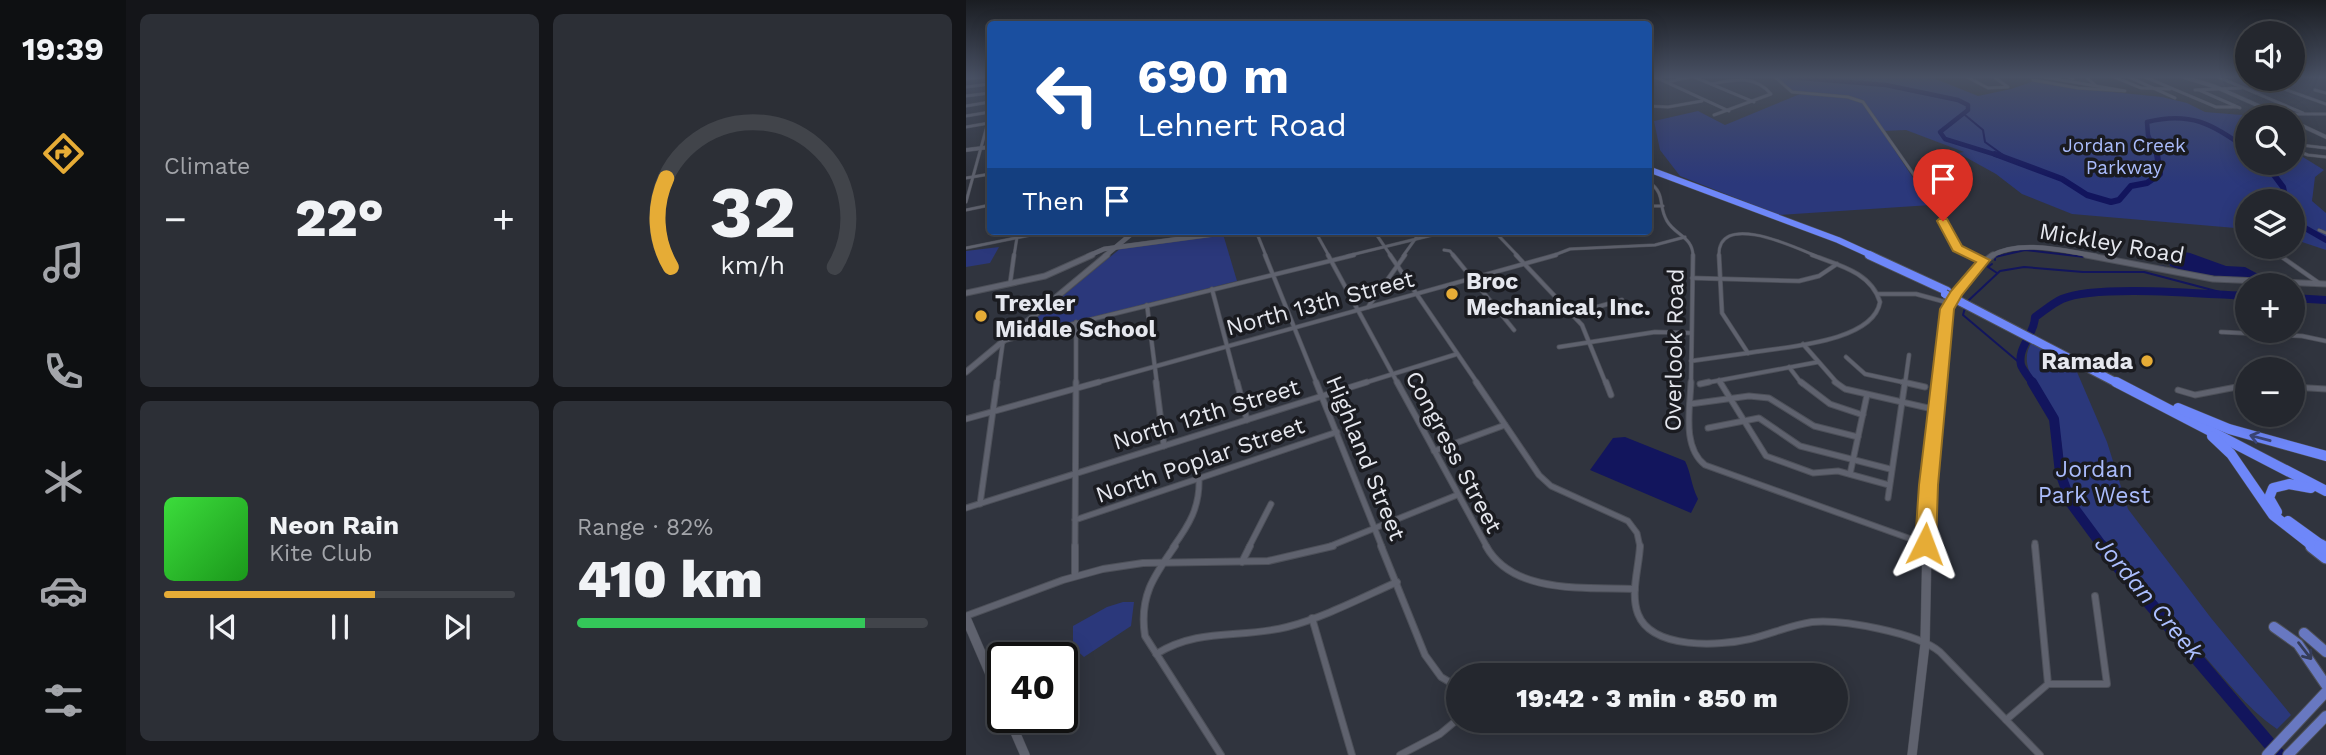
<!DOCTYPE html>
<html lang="en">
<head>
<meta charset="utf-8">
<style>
	:root { --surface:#24272e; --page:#2c2f36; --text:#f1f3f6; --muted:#a3a5aa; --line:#41444a; --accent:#e6ac36 }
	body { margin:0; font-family:"Work Sans",sans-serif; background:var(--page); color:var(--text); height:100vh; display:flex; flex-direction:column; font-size:26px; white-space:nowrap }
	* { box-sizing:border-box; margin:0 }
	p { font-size:23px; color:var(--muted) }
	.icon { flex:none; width:38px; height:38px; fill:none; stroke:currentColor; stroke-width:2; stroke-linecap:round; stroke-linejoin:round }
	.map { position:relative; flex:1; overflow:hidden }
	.details { display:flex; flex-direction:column; gap:14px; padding:14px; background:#141519; width:840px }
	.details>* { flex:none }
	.banner { position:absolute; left:21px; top:21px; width:665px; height:214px; border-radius:7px; box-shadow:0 4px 18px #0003,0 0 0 2px var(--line); background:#1a4fa0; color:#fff; overflow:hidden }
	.controls { position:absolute; left:1269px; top:21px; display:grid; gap:14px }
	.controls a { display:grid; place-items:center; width:70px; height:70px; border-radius:50%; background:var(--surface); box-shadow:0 4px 18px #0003,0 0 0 2px var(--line); font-size:35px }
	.speed { position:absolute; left:21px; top:642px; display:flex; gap:14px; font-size:35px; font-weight:700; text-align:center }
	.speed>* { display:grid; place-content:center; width:91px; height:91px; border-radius:50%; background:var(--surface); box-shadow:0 4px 18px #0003,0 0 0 2px var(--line); line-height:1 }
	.speed .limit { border:4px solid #111; border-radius:10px; background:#fff; color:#111 }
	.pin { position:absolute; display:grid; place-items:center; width:60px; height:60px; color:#fff; margin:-72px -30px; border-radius:50% 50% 50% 0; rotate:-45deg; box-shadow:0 0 7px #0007 }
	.pin .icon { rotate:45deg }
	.me { position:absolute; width:77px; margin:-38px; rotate:3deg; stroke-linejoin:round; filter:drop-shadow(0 0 5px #0008) }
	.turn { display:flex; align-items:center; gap:24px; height:147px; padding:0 35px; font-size:32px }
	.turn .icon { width:91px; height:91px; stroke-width:2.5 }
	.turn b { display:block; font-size:49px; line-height:60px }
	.then { display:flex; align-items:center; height:66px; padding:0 35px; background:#0003; gap:14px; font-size:26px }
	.big { font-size:52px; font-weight:800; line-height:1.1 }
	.details .tile { flex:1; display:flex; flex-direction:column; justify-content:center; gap:10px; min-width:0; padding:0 24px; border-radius:10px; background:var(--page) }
	.details .dial { align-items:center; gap:0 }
	.dial svg { height:182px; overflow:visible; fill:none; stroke:var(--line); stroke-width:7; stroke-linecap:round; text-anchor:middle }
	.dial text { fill:var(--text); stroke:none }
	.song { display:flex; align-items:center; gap:21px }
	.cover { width:84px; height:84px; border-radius:10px; background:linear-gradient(135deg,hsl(120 70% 55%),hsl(120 70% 35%)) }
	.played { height:7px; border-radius:4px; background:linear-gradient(90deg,var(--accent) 60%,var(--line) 60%) }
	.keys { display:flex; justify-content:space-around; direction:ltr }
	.heat { display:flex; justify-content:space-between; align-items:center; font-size:38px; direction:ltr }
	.charge { height:10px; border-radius:5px; background:linear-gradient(90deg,#34c759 82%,var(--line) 0) }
	.details .tiles { flex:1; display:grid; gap:14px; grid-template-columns:repeat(2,1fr) }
	.trip { position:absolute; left:480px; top:663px; width:402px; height:70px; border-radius:35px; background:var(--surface); box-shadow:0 4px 18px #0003,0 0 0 2px var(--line); font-weight:800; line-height:70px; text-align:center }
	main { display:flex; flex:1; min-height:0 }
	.tab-bar { display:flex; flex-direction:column; width:126px; justify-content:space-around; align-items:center; background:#0e1012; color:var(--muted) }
	.tab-bar .icon { width:49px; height:49px }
	.tab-bar .on { color:var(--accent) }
	.tab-bar b { font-size:32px; color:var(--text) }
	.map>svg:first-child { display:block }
	.green { fill:#2b387b }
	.water { fill:#12155d }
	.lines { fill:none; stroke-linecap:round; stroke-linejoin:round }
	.stream { stroke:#12155d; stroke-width:2 }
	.river-far4 { stroke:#12155d; stroke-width:4.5 }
	.river-far3 { stroke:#12155d; stroke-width:6 }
	.river-far2 { stroke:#12155d; stroke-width:8 }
	.river-far1 { stroke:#12155d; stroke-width:10 }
	.river { stroke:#12155d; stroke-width:13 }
	.minor-far3-casing { stroke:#4d5059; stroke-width:3.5 }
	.minor-far2-casing { stroke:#4d5059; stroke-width:5 }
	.minor-far1-casing { stroke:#4d5059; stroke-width:7 }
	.minor-casing { stroke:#4d5059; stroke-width:8 }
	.tertiary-far4-casing { stroke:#4d5059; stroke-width:4.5 }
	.tertiary-far3-casing { stroke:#4d5059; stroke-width:5 }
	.tertiary-far2-casing { stroke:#4d5059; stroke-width:7 }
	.tertiary-far1-casing { stroke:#4d5059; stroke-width:9 }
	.tertiary-casing { stroke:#4d5059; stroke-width:10 }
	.secondary-far1-casing { stroke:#4d5059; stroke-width:5 }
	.secondary-casing { stroke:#4d5059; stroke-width:7 }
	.primary-casing { stroke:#4d5059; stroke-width:12 }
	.motorway-far3-casing { stroke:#4d5059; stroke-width:7 }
	.motorway-far2-casing { stroke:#4d5059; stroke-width:10 }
	.motorway-far1-casing { stroke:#4d5059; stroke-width:11 }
	.motorway-casing { stroke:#4d5059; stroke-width:15 }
	.minor-far3 { stroke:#5f626e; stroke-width:2.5 }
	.minor-far2 { stroke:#5f626e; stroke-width:3.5 }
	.minor-far1 { stroke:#5f626e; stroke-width:5 }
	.minor { stroke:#5f626e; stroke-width:6 }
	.tertiary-far4 { stroke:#5f626e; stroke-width:3.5 }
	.tertiary-far3 { stroke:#5f626e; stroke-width:4.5 }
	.tertiary-far2 { stroke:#5f626e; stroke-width:5 }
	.tertiary-far1 { stroke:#5f626e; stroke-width:7 }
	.tertiary { stroke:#5f626e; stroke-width:9 }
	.secondary-far1 { stroke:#5f626e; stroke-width:4.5 }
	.secondary { stroke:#5f626e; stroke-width:5 }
	.primary { stroke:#6878c1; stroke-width:10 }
	.motorway-far3 { stroke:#6e87f9; stroke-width:6 }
	.motorway-far2 { stroke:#6e87f9; stroke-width:8 }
	.motorway-far1 { stroke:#6e87f9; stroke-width:10 }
	.motorway { stroke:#6e87f9; stroke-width:13 }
	.motorway-bridge-casing { stroke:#4d5059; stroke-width:10; stroke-linecap:butt }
	.motorway-bridge { stroke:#6e87f9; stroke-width:8 }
	.oneway { stroke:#3c4677 }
	.oneway2 { stroke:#353c58 }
	.route { fill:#e6ac36; stroke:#967023; stroke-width:2 }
	.poi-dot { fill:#e6ac36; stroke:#1a1b20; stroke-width:2.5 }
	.labels { text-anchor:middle; stroke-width:7; stroke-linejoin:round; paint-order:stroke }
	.far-park-label { font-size:19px; fill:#aabcfc; stroke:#1a1b20 }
	.street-label { font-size:23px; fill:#e5e7ee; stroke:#1a1b20 }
	.poi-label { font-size:23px; font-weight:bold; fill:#e5e7ee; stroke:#1a1b20; text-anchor:start }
	.park-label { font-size:23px; fill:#aabcfc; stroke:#1a1b20 }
	.water-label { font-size:24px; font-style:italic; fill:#acbfff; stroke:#1a1b20 }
</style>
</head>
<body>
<main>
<nav class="tab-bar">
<b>19:39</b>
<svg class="icon on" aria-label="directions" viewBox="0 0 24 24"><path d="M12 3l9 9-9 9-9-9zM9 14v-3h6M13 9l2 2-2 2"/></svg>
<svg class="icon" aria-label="music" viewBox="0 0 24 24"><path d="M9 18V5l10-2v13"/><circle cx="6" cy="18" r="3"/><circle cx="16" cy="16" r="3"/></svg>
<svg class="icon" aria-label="phone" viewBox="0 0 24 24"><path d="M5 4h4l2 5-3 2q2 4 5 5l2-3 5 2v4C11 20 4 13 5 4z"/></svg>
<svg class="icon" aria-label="climate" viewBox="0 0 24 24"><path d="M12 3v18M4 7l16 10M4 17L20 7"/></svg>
<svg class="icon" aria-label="car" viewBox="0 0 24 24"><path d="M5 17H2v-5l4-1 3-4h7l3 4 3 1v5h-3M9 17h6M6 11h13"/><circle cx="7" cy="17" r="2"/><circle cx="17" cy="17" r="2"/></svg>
<svg class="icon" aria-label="filters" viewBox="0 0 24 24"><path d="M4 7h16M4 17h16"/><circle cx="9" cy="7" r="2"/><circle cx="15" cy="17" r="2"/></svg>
</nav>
<section class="details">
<div class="tiles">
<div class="tile"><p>Climate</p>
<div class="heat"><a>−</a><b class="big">22°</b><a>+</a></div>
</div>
<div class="tile dial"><svg viewBox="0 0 100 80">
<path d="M14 69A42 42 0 1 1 86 69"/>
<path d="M14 69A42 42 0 0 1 12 30" stroke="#e6ac36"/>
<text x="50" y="56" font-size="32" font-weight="700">32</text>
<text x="50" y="72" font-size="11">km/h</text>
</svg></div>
<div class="tile">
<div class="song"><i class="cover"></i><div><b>Neon Rain</b><p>Kite Club</p></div></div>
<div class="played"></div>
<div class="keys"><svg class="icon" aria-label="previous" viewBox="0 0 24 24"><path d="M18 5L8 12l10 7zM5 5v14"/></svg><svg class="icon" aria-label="pause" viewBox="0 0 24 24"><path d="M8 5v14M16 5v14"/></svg><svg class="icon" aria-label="next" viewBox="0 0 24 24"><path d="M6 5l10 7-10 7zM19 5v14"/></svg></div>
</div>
<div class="tile"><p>Range · 82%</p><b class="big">410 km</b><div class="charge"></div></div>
</div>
</section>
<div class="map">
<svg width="1360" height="755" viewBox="0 0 1360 755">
	<rect width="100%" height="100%" fill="#30343e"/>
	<g class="green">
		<polygon points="810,77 965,77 1012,96 1045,89 1068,81 1116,89 1196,97 1221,103 1239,112 1276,115 1281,119 1281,163 1326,163 1327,151 1358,170 1349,177 1346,201 1360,213 1360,250 1327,239 1326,201 1281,201 1281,229 1106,214 1056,194 1030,174 992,153 998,152 940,130 916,131 965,205 813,215 714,176 694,150 688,121 732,111 759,125 834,94 825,91"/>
		<polygon points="257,234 271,281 47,337 155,248"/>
		<polygon points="33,247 24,263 0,267 0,251"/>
		<path d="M1066,342L1108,365L1141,442L1162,509L1245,618L1325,715L1311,729C1279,707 1258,677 1232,649C1194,608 1129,547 1106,497C1095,472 1099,445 1090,419C1082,395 1048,369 1066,342Z"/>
		<polygon points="157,602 168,602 165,626 118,657 107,647 107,626 141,607"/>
	</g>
	<g class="water">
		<polygon points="1190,247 1224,253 1260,266 1279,267 1303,280 1225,274 1204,266 1203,262 1216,263 1217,257"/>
		<path d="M659,437L719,461C725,473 725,485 732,499L725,513L624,470L647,438Z"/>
	</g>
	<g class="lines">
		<g class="stream">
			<polyline points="999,115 1017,130 1019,142 1044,160"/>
			<polyline points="1029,260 1029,257 1059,250 1119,257"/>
			<polyline points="1026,264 1022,267 1031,273"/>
			<polyline points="1190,266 1199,267"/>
			<polyline points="1003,300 1034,271 1058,267 1117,272 1178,272 1269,296"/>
			<polyline points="999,308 997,315 1055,364"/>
		</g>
		<g class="river-far4">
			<polyline points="822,77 920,85 992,100 1002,105 1002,110 974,132 979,139 1034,156"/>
			<path d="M1191,156L1182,135L1181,122C1224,111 1247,124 1281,149"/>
		</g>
		<g class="river-far3">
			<polyline points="1029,154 1096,179 1121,195 1145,202 1153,200 1165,186 1181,183 1194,174 1191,154"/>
			<polyline points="1299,163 1317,187 1320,201"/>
			<polyline points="1326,217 1332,224 1360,240"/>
		</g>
		<g class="river-far2">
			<polyline points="1326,298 1360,300"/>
			<path d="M1067,384C1064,378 1057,371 1055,365C1051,347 1069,334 1069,317C1078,311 1087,303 1096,299C1130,284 1240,294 1281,296"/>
		</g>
		<polyline class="river-far1" points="1066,382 1088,419 1094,473 1106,505 1137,547"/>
		<polyline class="river" points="1135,546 1313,755"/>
		<g class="minor-far3-casing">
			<g id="minor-far3">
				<polyline points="689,77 763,111"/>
				<polyline points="728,77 788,102"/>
				<polyline points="809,77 826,92 882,97 897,102 969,205 989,246 1005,256"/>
				<polyline points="1001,77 1022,88 1042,87 1028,77"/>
				<polyline points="1103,77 1107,79"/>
				<polyline points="1120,77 1129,85"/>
				<polyline points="1148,77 1175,88 1204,89"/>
				<polyline points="1163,77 1209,98"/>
				<polyline points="1179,77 1250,107 1271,107"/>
				<polyline points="1252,77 1337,113"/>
				<polyline points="0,79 16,77"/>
				<polyline points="1290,79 1360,104"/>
				<polyline points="1067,80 1112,88 1159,91 1078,77"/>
				<polyline points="701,82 724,77"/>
				<path d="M745,84C768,80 788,74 805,94L748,115"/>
				<polyline points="0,87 24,84"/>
				<polyline points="1229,90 1275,88"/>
				<polyline points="1233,90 1274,108"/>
				<polyline points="1349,90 1360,93"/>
				<polyline points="0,96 24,93"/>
				<polyline points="0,106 24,102"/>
				<polyline points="682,106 702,107 736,101"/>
				<polyline points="1311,114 1360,114"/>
				<polyline points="0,116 24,112"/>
				<polyline points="0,127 23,123"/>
				<polyline points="1326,127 1339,128"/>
				<polyline points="1326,144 1360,148"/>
				<polyline points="1326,149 1342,155 1360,157"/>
				<polyline points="0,178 24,174"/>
				<path d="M682,181C701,195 691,204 701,221C709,235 727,237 727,256"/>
				<polyline points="0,202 24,115"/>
				<polyline points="682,206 697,206"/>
				<polyline points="0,210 24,205"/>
				<polyline points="1353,230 1360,233"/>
				<polyline points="290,231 300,256"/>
				<polyline points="349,231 363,256"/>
				<polyline points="408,231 425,256"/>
				<polyline points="528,231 552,256"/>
				<polyline points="1302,247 1315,256"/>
				<polyline points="0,248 84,231"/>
				<polyline points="478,250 484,251 488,256"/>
				<polyline points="48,256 52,231"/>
				<polyline points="381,256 483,231"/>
				<polyline points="437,256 455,231"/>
				<polyline points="586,256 604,249 689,245 719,237"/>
				<path d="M753,256C751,210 831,248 850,256"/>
			</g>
		</g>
		<g class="minor-far2-casing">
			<g id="minor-far2">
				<polyline points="299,255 351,384"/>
				<polyline points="362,255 432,384"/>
				<polyline points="424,255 512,384"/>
				<polyline points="487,255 548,330"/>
				<polyline points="550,255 616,325 640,384"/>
				<polyline points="753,255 756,313 782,353"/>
				<polyline points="1000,255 1018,260"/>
				<polyline points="1313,255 1353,283"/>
				<polyline points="726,278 833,281 853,276 871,264"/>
				<polyline points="44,284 48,255"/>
				<polyline points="246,289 271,384"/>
				<polyline points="912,294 950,294 983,303"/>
				<polyline points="181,305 191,384"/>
				<polyline points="402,307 439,255"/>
				<polyline points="606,314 656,300"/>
				<polyline points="1255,332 1336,336 1360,341"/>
				<polyline points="837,344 872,384"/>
				<polyline points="593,347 689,332 725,333"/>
				<path d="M782,353C816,347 907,343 914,302C905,272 872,265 846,255"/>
				<polyline points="880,357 899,374 945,384"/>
				<polyline points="725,361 782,353"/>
				<polyline points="823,367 836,384"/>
				<polyline points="753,380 756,384"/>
				<polyline points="31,384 37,341 388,255"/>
				<polyline points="110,384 110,322"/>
				<polyline points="126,384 590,255"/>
				<polyline points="395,384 491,354"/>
				<polyline points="725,384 727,255"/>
				<polyline points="734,384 852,362"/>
				<polyline points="939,384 943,355"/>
			</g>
		</g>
		<g class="minor-far1-casing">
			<g id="minor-far1">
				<polyline points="190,382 198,446"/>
				<polyline points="271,382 281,420"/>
				<polyline points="350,382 416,547"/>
				<polyline points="431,382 521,547"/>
				<polyline points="510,382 573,475 585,486 662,521 671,533 674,547"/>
				<polyline points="640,382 645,395"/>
				<path d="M725,382C724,409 716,447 739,465L959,544"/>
				<polyline points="754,382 800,456 847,473 872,471 923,485"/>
				<polyline points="835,382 864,404 897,415"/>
				<polyline points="869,382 879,389 971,410"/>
				<polyline points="937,382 959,387"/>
				<polyline points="734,384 743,382"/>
				<polyline points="1326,387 1360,389"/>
				<polyline points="1212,390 1229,395 1281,385"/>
				<polyline points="724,404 783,396 803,398 848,426 892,437"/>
				<polyline points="0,419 133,382"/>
				<polyline points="742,428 793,418 834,446 924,469"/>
				<polyline points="468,451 539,425"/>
				<polyline points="884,474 901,395"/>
				<polyline points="922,498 939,382"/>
				<polyline points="14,504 31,382"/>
				<polyline points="0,508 401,382"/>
				<polyline points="109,520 371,432"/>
				<polyline points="1069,543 1069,547"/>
				<polyline points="109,547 110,382"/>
				<path d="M207,547C223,525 234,507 233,479"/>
				<polyline points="283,547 305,504"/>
				<polyline points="362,547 491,495"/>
			</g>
		</g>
		<g class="minor-casing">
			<g id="minor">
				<path d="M209,546C187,577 173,597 179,636L255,755"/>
				<polyline points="415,546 459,655 475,677 492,687"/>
				<path d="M520,546C547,595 620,587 669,589"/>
				<path d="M674,546C673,568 664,593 672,614C686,650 754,646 784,639C805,634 825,625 846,622C876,619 952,633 974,652L1074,755"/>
				<polyline points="1069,546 1082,684"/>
				<polyline points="276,562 284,546"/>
				<polyline points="109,576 109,546"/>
				<polyline points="0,616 97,580 137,569 177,563 302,561 367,546"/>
				<polyline points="346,618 386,755"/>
				<path d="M190,654C234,627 274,639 321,627C359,617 395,598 431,582"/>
				<polyline points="573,676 577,668"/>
				<polyline points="1040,720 1082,684 1141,684 1129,596"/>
				<polyline points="434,755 474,734 492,719"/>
			</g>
		</g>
		<g class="tertiary-far4-casing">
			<g id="tertiary-far4">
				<polyline points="1218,77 1250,87 1318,117"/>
				<polyline points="1326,121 1360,137"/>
				<polyline points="0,150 24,147"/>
			</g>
		</g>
		<g class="tertiary-far3-casing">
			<path id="tertiary-far3" d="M1025,256C1054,239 1098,251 1130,256"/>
		</g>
		<g class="tertiary-far2-casing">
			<g id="tertiary-far2">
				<polyline points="1120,255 1247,279 1360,284"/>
				<path d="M973,384C979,326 974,291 1027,255"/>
			</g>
		</g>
		<g class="tertiary-far1-casing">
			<polyline id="tertiary-far1" points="961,547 963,485 974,382"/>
		</g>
		<g class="tertiary-casing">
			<g id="tertiary">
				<polyline points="0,618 37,704"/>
				<polyline points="43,718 59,755"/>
				<polyline points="946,755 959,644 961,546"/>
			</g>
		</g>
		<g class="secondary-far1-casing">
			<g id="secondary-far1">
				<polyline points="122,256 138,249 272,231"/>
				<polyline points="139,256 169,231"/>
			</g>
		</g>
		<g class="secondary-casing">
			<g id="secondary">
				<polyline points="0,293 79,276 126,255"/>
				<polyline points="0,372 141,255"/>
			</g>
		</g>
		<g class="primary-casing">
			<g id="primary">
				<polyline points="1308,627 1332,644 1360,685"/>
				<polyline points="1338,633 1360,652"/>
				<polyline points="1301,755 1360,692"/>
				<polyline points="1322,755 1360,716"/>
			</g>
		</g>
		<g class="motorway-far3-casing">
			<polyline id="motorway-far3" points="682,169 872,240 907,256"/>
		</g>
		<g class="motorway-far2-casing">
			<g id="motorway-far2">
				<polyline points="903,255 981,291"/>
				<polyline points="995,302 1153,384"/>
			</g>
		</g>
		<g class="motorway-far1-casing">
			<g id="motorway-far1">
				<polyline points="1150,382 1360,491"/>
				<polyline points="1212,408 1263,429 1360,456"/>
				<polyline points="1246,436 1265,454 1307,515 1348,547"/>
				<polyline points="1311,512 1303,498 1307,488 1323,484 1345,488"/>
				<polyline points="1322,521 1358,547"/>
			</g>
		</g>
		<g class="motorway-casing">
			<g id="motorway">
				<polyline points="1346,546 1360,557"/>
				<polyline points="1355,546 1360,549"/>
			</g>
		</g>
		<use href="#minor-far3" class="minor-far3"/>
		<use href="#minor-far2" class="minor-far2"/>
		<use href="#minor-far1" class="minor-far1"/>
		<use href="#minor" class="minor"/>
		<use href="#tertiary-far4" class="tertiary-far4"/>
		<use href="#tertiary-far3" class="tertiary-far3"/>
		<use href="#tertiary-far2" class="tertiary-far2"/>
		<use href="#tertiary-far1" class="tertiary-far1"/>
		<use href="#tertiary" class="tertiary"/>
		<use href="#secondary-far1" class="secondary-far1"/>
		<use href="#secondary" class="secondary"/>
		<use href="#primary" class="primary"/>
		<use href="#motorway-far3" class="motorway-far3"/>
		<use href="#motorway-far2" class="motorway-far2"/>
		<use href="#motorway-far1" class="motorway-far1"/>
		<use href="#motorway" class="motorway"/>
		<g class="motorway-bridge-casing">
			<polyline id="motorway-bridge" points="979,294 995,302"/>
		</g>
		<use href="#motorway-bridge" class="motorway-bridge"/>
	</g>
	<defs><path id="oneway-shaft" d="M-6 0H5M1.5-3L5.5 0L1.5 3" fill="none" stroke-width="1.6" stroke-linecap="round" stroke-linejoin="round" transform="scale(1.75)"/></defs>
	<use class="oneway" href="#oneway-shaft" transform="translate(1294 438) rotate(-165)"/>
	<use class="oneway2" href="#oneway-shaft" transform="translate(1339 651) rotate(52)"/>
	<linearGradient id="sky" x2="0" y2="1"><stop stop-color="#1a1d22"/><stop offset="0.42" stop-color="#485063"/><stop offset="1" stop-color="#485063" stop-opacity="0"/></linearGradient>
	<rect width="1360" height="183" fill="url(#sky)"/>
	<polygon class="route" points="973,219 981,219 996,246 1024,260 996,295 988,309 972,485 970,544 967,550 959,552 952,550 949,544 953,485 974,309 985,291 1010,262 987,251 971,221"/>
	<g class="poi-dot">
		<circle cx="486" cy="294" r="7"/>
		<circle cx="15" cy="316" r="7"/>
		<circle cx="1181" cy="361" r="7"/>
	</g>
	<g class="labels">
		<g class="far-park-label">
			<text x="1158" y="152">Jordan Creek<tspan x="1158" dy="22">Parkway</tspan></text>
		</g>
		<g class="street-label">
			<text transform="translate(1146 243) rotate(10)" y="8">Mickley Road</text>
			<text transform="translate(354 303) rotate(-15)" y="8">North 13th Street</text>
			<text transform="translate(708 350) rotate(-89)" y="8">Overlook Road</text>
			<text transform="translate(240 414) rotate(-17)" y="8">North 12th Street</text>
			<text transform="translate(488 452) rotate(62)" y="8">Congress Street</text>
			<text transform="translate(400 458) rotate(68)" y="8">Highland Street</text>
			<text transform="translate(234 460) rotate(-19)" y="8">North Poplar Street</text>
		</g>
		<g class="poi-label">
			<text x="500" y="289">Broc<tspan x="500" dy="26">Mechanical, Inc.</tspan></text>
			<text x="29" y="311">Trexler<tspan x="29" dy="26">Middle School</tspan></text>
			<text x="1167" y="369" text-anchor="end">Ramada</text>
		</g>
		<g class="park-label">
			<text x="1128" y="477">Jordan<tspan x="1128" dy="26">Park West</tspan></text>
		</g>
		<g class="water-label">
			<text transform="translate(1183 598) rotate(50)" y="8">Jordan Creek</text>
		</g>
	</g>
</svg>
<div class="controls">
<a><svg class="icon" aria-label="sound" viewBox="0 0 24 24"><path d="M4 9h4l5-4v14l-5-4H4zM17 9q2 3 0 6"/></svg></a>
<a><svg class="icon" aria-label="search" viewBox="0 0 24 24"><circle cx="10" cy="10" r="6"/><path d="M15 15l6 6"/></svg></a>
<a><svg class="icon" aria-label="layers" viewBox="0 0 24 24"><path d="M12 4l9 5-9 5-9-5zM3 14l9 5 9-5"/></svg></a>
<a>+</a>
<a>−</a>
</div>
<div class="speed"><div class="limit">40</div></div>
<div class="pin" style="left:977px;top:221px;background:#d93025"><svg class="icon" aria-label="arrive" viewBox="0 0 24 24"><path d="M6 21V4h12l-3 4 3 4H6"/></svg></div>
<svg class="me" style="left:959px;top:544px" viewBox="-20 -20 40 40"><path d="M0-17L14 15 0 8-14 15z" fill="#e6ac36" stroke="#fff" stroke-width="4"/></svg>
<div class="trip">19:42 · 3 min · 850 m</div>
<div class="banner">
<div class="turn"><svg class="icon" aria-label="left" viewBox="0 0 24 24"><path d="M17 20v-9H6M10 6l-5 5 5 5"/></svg><div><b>690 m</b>Lehnert Road</div></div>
<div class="then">Then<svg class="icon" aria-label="arrive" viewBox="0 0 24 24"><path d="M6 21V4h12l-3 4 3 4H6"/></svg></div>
</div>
</div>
</main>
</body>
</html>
